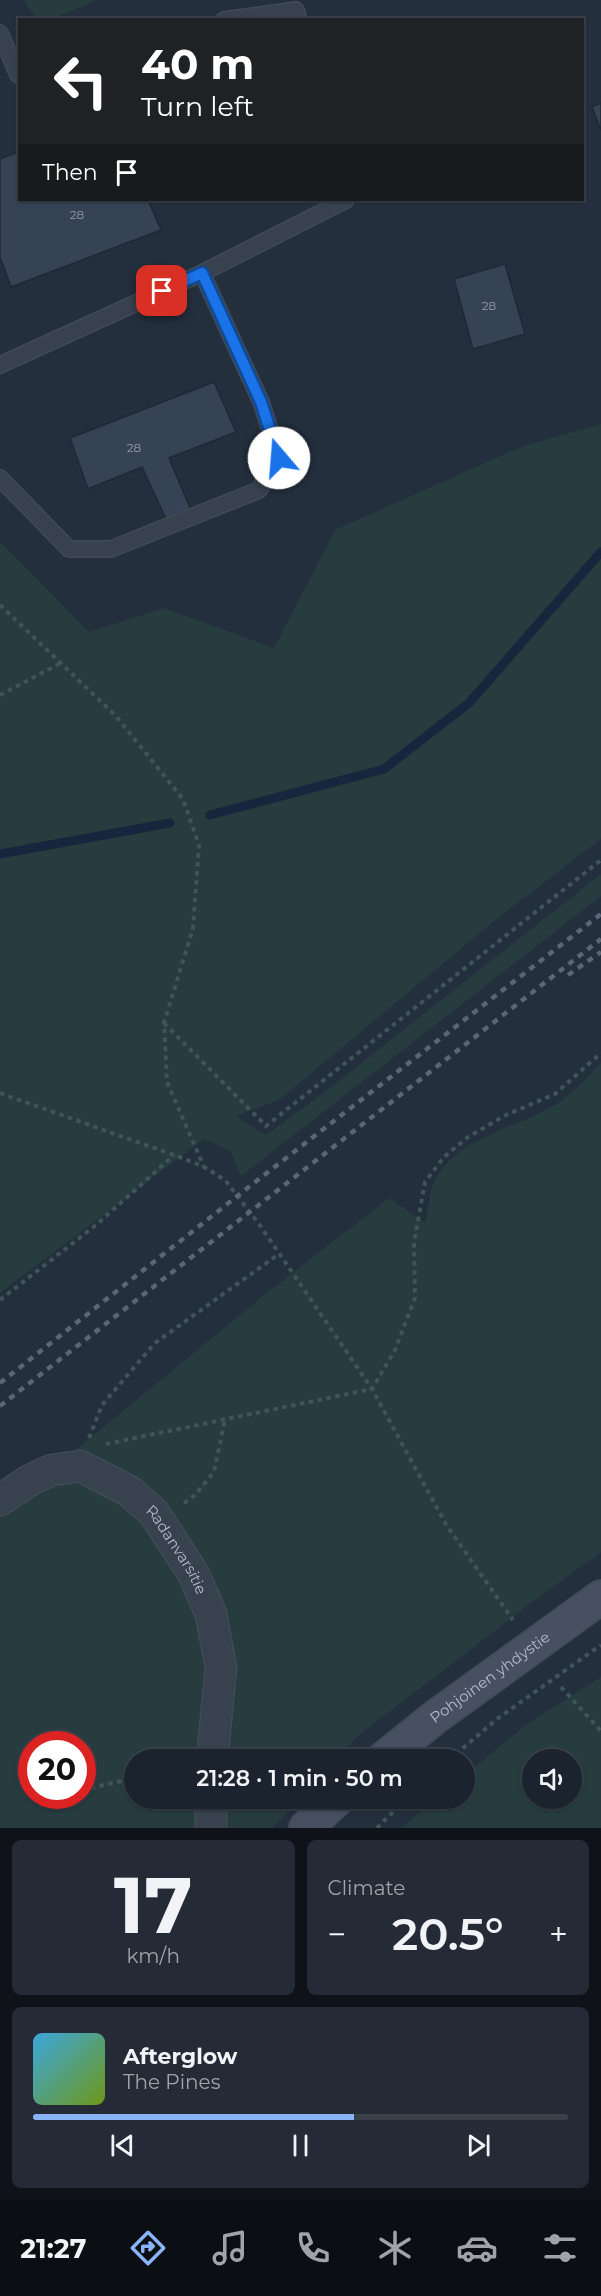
<!DOCTYPE html>
<html lang="en">
<head>
<meta charset="utf-8">
<style>
	:root { --surface:#1b232e; --page:#242b36; --text:#f1f3f6; --muted:#a0a4aa; --line:#39404a; --accent:#8ab4f8 }
	body { margin:0; font-family:Montserrat,sans-serif; background:var(--page); color:var(--text); height:100vh; display:flex; flex-direction:column; font-size:22px; white-space:nowrap }
	* { box-sizing:border-box; margin:0 }
	p { font-size:20px; color:var(--muted) }
	.icon { flex:none; width:33px; height:33px; fill:none; stroke:currentColor; stroke-width:2; stroke-linecap:round; stroke-linejoin:round }
	.map { position:relative; height:1828px; overflow:hidden }
	.details { display:flex; flex-direction:column; gap:12px; padding:12px; background:#0f1319; flex:1 }
	.details>* { flex:none }
	.guide { position:absolute; left:18px; top:18px; width:566px; height:183px; border-radius:0px; box-shadow:0 2px 4px #0004,0 0 0 2px var(--line); background:#202124; color:#fff; overflow:hidden }
	.fabs { position:absolute; left:522px; top:1749px; display:grid; gap:12px }
	.fabs a { display:grid; place-items:center; width:60px; height:60px; border-radius:50%; background:var(--surface); box-shadow:0 2px 4px #0004,0 0 0 2px var(--line); font-size:30px }
	.speed { position:absolute; left:18px; top:1731px; display:flex; gap:12px; font-size:30px; font-weight:700; text-align:center }
	.speed>* { display:grid; place-content:center; width:78px; height:78px; border-radius:50%; background:var(--surface); box-shadow:0 2px 4px #0004,0 0 0 2px var(--line); line-height:1 }
	.speed .limit { border:9px solid #d22; background:#fff; color:#111 }
	.pin { position:absolute; display:grid; place-items:center; width:51px; height:51px; color:#fff; margin:-26px; border-radius:12px; box-shadow:0 3px 9px #0006 }
	.me { position:absolute; width:66px; margin:-33px; rotate:342deg; stroke-linejoin:round; filter:drop-shadow(0 0 4px #0008) }
	.turn { display:flex; align-items:center; gap:21px; height:126px; padding:0 24px; font-size:27px }
	.turn .icon { width:78px; height:78px; stroke-width:2.5 }
	.turn b { display:block; font-size:42px; line-height:51px }
	.then { display:flex; align-items:center; height:57px; padding:0 24px; background:#0003; gap:12px; font-size:22px }
	.big { font-size:45px; font-weight:600; line-height:1.1 }
	.details .widget { flex:1; display:flex; flex-direction:column; justify-content:center; gap:9px; min-width:0; padding:0 21px; border-radius:9px; background:var(--page) }
	.details .dial { align-items:center; gap:0 }
	.dial b { font-size:78px; line-height:1 }
	.song { display:flex; align-items:center; gap:18px }
	.cover { width:72px; height:72px; border-radius:9px; background:linear-gradient(135deg,hsl(200 70% 55%),hsl(80 70% 35%)) }
	.played { height:6px; border-radius:3px; background:linear-gradient(90deg,var(--accent) 60%,var(--line) 60%) }
	.keys { display:flex; justify-content:space-around; direction:ltr }
	.heat { display:flex; justify-content:space-between; align-items:center; font-size:33px; direction:ltr }
	.details .tiles { flex:1; display:grid; gap:12px; grid-template-columns:1fr 1fr }
	.widget:last-child { grid-column:span 2 }
	.trip { position:absolute; left:124px; top:1749px; width:351px; height:60px; border-radius:30px; background:var(--surface); box-shadow:0 2px 4px #0004,0 0 0 2px var(--line); font-weight:600; line-height:60px; text-align:center }
	.menu { display:flex; height:96px; justify-content:space-around; align-items:center; background:#0b0e12; color:var(--muted) }
	.menu .icon { width:42px; height:42px }
	.menu .active { color:var(--accent) }
	.menu b { font-size:27px; color:var(--text) }
	.map>svg:first-child { display:block }
	.green { fill:#263c3f; fill-rule:evenodd }
	.lines { fill:none; stroke-linecap:round; stroke-linejoin:round }
	.stream { stroke:#17263c; stroke-width:9 }
	.building { fill:#364354; stroke:#1f2835; stroke-width:1.5 }
	.lane-casing { stroke:#414a57; stroke-width:18 }
	.street-casing { stroke:#414a57; stroke-width:33 }
	.secondary-casing { stroke:#414a57; stroke-width:36 }
	.path { stroke:#3f5557; stroke-width:4; stroke-dasharray:4.5 4.5; stroke-linecap:butt }
	.lane { stroke:#38414e; stroke-width:15 }
	.street { stroke:#38414e; stroke-width:30 }
	.secondary { stroke:#465061; stroke-width:33 }
	.rail { stroke:#5a6575; stroke-width:4.5; stroke-dasharray:6 6; stroke-linecap:butt }
	.route-casing { stroke:#114b97; stroke-width:15 }
	.route { stroke:#1a73e8; stroke-width:10 }
	.labels { text-anchor:middle; stroke-width:6; stroke-linejoin:round; paint-order:stroke }
	.number-label { font-size:12px; fill:#929caa }
	.street-label { font-size:15px; fill:#b4bcc9; stroke:#1d2633 }
</style>
</head>
<body>
<div class="map">
<svg width="601" height="1828" viewBox="0 0 601 1828">
	<rect width="100%" height="100%" fill="#242f3e"/>
	<g class="green">
		<polygon points="24,0 98,0 51,19 35,16"/>
		<polygon points="601,424 601,839 499,917 279,1100 236,1116 266,1135 321,1095 601,874 601,896 241,1176 231,1152 204,1139 0,1293 0,542 89,632 164,608 274,648 335,530 523,446"/>
		<path d="M601,1063V1552L535,1600L359,1735L336,1759L135,1760V1798L300,1799L272,1828H0V1512L269,1291L389,1198L426,1223C428,1209 429,1191 436,1178C459,1138 517,1127 553,1106C572,1095 586,1079 601,1063ZM32,1744H82V1796H32Z"/>
		<path d="M601,1677V1828H401L436,1799L465,1798V1775L527,1724ZM532,1760H572V1798H532Z"/>
	</g>
	<g class="lines">
		<g class="stream">
			<polyline points="210,815 384,769 469,703 601,552"/>
			<polyline points="0,854 170,823"/>
		</g>
	</g>
	<g class="building">
		<polygon points="601,103 601,130 592,107"/>
		<polygon points="20,151 20,200 148,200 161,230 11,287 0,257 0,159"/>
		<polygon points="505,264 525,334 473,349 454,279"/>
		<polygon points="214,382 236,432 169,458 191,510 166,519 142,467 88,489 70,438"/>
	</g>
	<g class="lines">
		<g class="lane-casing">
			<g id="lane">
				<polyline points="224,20 296,10 299,20"/>
				<polyline points="0,33 18,75 20,74"/>
				<polyline points="0,365 202,273 346,200"/>
				<polyline points="0,478 69,549 111,549 259,490 279,457 261,402 202,273"/>
			</g>
		</g>
		<g class="street-casing">
			<g id="street">
				<path id="s1" d="M0,1500L30,1480L52,1470L80,1466L129,1491L154,1513L193,1573L211,1614L221,1668L212,1760"/>
				<polyline points="211,1828 211,1798"/>
			</g>
		</g>
		<g class="secondary-casing">
			<g id="secondary">
				<path id="s2" d="M382,1760L434,1718L601,1597"/>
				<polyline points="306,1828 338,1798"/>
			</g>
		</g>
		<g class="path">
			<polyline points="0,605 115,715 183,799 199,845 193,928 164,1023 167,1082 204,1167"/>
			<polyline points="0,695 61,663"/>
			<polyline points="164,1023 266,1126 601,860"/>
			<polyline points="0,1093 185,1159 204,1167 225,1180 259,1224 372,1389 447,1526 513,1620"/>
			<polyline points="0,1300 96,1225 174,1155"/>
			<polyline points="89,1438 102,1405 155,1343 279,1254"/>
			<polyline points="106,1444 372,1389 395,1350 415,1298 414,1243 425,1182 444,1157 468,1137 506,1115 555,1094 601,1053"/>
			<polyline points="184,1503 195,1495 214,1472 225,1419"/>
			<polyline points="561,1687 601,1731"/>
			<polyline points="449,1760 497,1719 601,1645"/>
			<polyline points="82,1790 135,1778"/>
			<polyline points="54,1797 59,1796"/>
			<polyline points="377,1828 407,1798"/>
		</g>
		<use href="#lane" class="lane"/>
		<use href="#street" class="street"/>
		<use href="#secondary" class="secondary"/>
		<g class="rail">
			<polyline points="568,975 601,952"/>
			<polyline points="0,1383 259,1179 601,914"/>
			<polyline points="0,1406 601,939"/>
		</g>
	</g>
	<g class="lines">
		<g class="route-casing">
			<polyline id="route" points="162,291 202,273 261,402 279,458"/>
		</g>
		<use href="#route" class="route"/>
	</g>
	<g class="labels">
		<g class="number-label">
			<text x="77" y="219">28</text>
			<text x="489" y="310">28</text>
			<text x="134" y="452">28</text>
		</g>
		<g class="street-label">
			<text dy="5" stroke="none"><textPath href="#s1" startOffset="220">Radanvarsitie</textPath></text>
			<text dy="5" stroke="none"><textPath href="#s2" startOffset="136">Pohjoinen yhdystie</textPath></text>
		</g>
	</g>
</svg>
<div class="fabs">
<a><svg class="icon" aria-label="sound" viewBox="0 0 24 24"><path d="M4 9h4l5-4v14l-5-4H4zM17 9q2 3 0 6"/></svg></a>
</div>
<div class="speed"><div class="limit">20</div></div>
<div class="pin" style="left:162px;top:291px;background:#d93025"><svg class="icon" aria-label="arrive" viewBox="0 0 24 24"><path d="M6 21V4h12l-3 4 3 4H6"/></svg></div>
<svg class="me" style="left:279px;top:458px" viewBox="-20 -20 40 40"><circle r="19" fill="#fff"/><path d="M0-13L10 11 0 6-10 11z" fill="#1a73e8"/></svg>
<div class="trip">21:28 · 1 min · 50 m</div>
<div class="guide">
<div class="turn"><svg class="icon" aria-label="left" viewBox="0 0 24 24"><path d="M17 20v-9H6M10 6l-5 5 5 5"/></svg><div><b>40 m</b>Turn left</div></div>
<div class="then">Then<svg class="icon" aria-label="arrive" viewBox="0 0 24 24"><path d="M6 21V4h12l-3 4 3 4H6"/></svg></div>
</div>
</div>
<section class="details">
<div class="tiles">
<div class="widget dial"><b>17</b><p>km/h</p></div>
<div class="widget"><p>Climate</p>
<div class="heat"><a>−</a><b class="big">20.5°</b><a>+</a></div>
</div>
<div class="widget">
<div class="song"><i class="cover"></i><div><b>Afterglow</b><p>The Pines</p></div></div>
<div class="played"></div>
<div class="keys"><svg class="icon" aria-label="previous" viewBox="0 0 24 24"><path d="M18 5L8 12l10 7zM5 5v14"/></svg><svg class="icon" aria-label="pause" viewBox="0 0 24 24"><path d="M8 5v14M16 5v14"/></svg><svg class="icon" aria-label="next" viewBox="0 0 24 24"><path d="M6 5l10 7-10 7zM19 5v14"/></svg></div>
</div>
</div>
</section>
<nav class="menu">
<b>21:27</b>
<svg class="icon active" aria-label="directions" viewBox="0 0 24 24"><path d="M12 3l9 9-9 9-9-9zM9 14v-3h6M13 9l2 2-2 2"/></svg>
<svg class="icon" aria-label="music" viewBox="0 0 24 24"><path d="M9 18V5l10-2v13"/><circle cx="6" cy="18" r="3"/><circle cx="16" cy="16" r="3"/></svg>
<svg class="icon" aria-label="phone" viewBox="0 0 24 24"><path d="M5 4h4l2 5-3 2q2 4 5 5l2-3 5 2v4C11 20 4 13 5 4z"/></svg>
<svg class="icon" aria-label="climate" viewBox="0 0 24 24"><path d="M12 3v18M4 7l16 10M4 17L20 7"/></svg>
<svg class="icon" aria-label="car" viewBox="0 0 24 24"><path d="M5 17H2v-5l4-1 3-4h7l3 4 3 1v5h-3M9 17h6M6 11h13"/><circle cx="7" cy="17" r="2"/><circle cx="17" cy="17" r="2"/></svg>
<svg class="icon" aria-label="filters" viewBox="0 0 24 24"><path d="M4 7h16M4 17h16"/><circle cx="9" cy="7" r="2"/><circle cx="15" cy="17" r="2"/></svg>
</nav>
</body>
</html>
